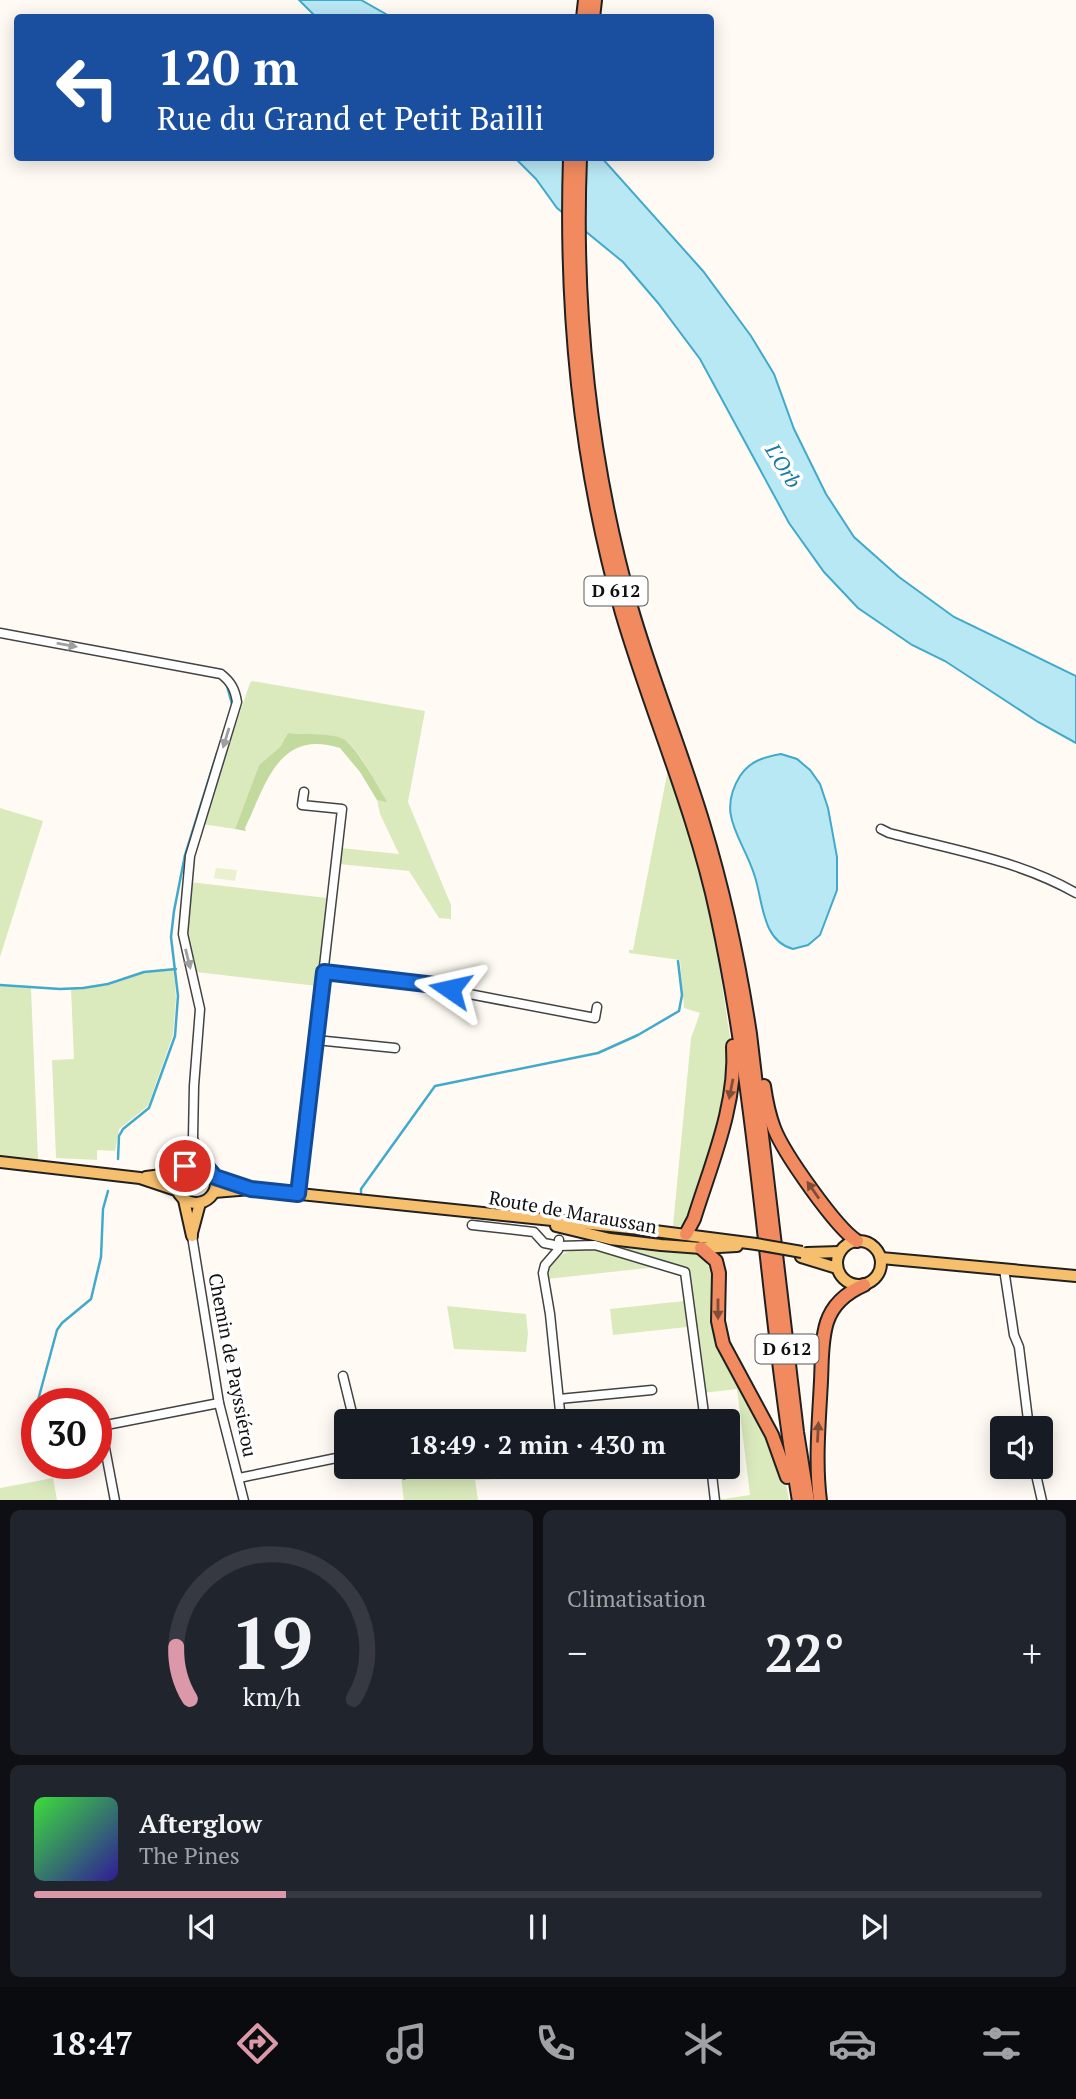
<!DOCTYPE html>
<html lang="fr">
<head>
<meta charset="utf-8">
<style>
	:root { --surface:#171b24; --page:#20242c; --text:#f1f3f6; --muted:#9ea1a6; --line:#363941; --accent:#da98a8 }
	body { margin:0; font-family:"PT Serif",serif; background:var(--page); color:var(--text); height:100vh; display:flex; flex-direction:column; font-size:26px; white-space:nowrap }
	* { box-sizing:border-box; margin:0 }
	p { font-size:23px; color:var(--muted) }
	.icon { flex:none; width:38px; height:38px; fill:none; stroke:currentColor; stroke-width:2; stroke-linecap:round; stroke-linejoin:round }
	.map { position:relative; height:1500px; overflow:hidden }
	.details { display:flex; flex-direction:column; gap:10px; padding:10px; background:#0d0f14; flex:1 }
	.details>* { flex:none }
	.top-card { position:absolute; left:14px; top:14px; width:700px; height:147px; border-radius:7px; box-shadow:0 4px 18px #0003; background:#1a4fa0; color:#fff; overflow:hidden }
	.controls { position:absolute; left:990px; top:1416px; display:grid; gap:14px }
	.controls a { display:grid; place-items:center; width:63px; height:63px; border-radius:7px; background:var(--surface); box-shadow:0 4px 18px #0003; font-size:35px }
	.speed { position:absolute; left:21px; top:1388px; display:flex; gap:14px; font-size:35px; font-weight:700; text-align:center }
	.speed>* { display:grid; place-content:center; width:91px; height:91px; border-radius:50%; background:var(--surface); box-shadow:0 4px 18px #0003; line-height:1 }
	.speed .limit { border:10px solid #d22; background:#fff; color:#111 }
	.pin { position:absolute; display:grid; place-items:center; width:60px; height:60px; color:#fff; margin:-30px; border:4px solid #fff; border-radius:50%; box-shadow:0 2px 7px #0007 }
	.me { position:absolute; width:77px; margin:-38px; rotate:281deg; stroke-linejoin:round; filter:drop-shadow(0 0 5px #0008) }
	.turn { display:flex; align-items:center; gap:24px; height:147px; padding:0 28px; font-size:32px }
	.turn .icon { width:91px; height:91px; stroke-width:2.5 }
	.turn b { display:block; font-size:49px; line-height:60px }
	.big { font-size:52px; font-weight:800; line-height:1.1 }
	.details .card { flex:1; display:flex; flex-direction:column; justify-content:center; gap:10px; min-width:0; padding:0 24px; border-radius:10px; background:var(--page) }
	.details .dial { align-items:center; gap:0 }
	.dial svg { height:182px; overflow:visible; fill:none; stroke:var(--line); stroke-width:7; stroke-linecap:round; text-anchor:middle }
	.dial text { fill:var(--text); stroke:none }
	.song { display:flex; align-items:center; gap:21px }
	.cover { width:84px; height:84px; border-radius:10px; background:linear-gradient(135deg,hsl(120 70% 55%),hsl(250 70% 35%)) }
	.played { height:7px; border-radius:4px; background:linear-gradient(90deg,var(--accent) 25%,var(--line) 25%) }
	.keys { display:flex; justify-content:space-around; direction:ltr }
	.heat { display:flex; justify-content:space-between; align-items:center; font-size:38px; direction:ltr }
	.details .tiles { flex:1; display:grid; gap:10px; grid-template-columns:1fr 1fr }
	.card:last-child { grid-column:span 2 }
	.trip { position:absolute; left:334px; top:1409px; width:406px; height:70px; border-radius:7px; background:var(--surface); box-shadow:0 4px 18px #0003; font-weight:800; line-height:70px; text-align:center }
	.tabs { display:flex; height:112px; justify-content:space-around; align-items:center; background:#090b0e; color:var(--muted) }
	.tabs .icon { width:49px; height:49px }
	.tabs .active { color:var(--accent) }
	.tabs b { font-size:32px; color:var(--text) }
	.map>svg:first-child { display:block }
	.green { fill:#dbeabd }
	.forest { fill:#c2da9d }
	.pitch { fill:#ebf1cf }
	.water { fill:#b9e8f5; stroke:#41aacb; stroke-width:2 }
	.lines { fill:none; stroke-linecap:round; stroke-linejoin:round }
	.stream { stroke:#41aacb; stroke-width:2.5 }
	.minor-casing { stroke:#434343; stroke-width:11 }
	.major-casing { stroke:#212121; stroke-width:14 }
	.highway-casing { stroke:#212121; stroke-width:16 }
	.minor { stroke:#fff; stroke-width:8 }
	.major { stroke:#f6bf6d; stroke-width:10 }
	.highway { stroke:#f18b5f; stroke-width:12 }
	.major-bridge-casing { stroke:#212121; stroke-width:14; stroke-linecap:butt }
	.major-bridge { stroke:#f6bf6d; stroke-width:10 }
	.oneway { fill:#9f9f9f }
	.oneway2 { fill:#804e38 }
	.route-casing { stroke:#114b97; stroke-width:18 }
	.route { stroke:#1a73e8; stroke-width:12 }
	.labels { text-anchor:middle; stroke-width:7; stroke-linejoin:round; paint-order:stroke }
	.shield { fill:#fff; stroke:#585858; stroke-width:2 }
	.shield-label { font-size:18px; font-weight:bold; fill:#101010 }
	.street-label { font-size:19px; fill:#101010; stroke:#fff }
	.water-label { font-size:21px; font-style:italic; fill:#1a7ca2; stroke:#fff }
</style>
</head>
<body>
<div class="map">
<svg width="1076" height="1501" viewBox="0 0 1076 1501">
	<rect width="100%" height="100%" fill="#fffbf4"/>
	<g class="green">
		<path d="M252,681L425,711L408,802L451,905V919L439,918L409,871L339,864L341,848L399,854L380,814L377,800L386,801C377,786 358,745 342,739C326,732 305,735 288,733L280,747L259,765L235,829L202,824L250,683Z"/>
		<polygon points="669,764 685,813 710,905 731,1044 728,1091 687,1227 673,1226 691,1038 700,1013 684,1008 680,960 629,953 629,950 633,950"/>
		<polygon points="0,808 43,821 0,957"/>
		<path d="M190,882L327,898L317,986L196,972C185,937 187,918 190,882Z"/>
		<polygon points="174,970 176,998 173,1035 148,1106 119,1129 115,1151 97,1150 97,1160 56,1158 52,1060 74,1059 71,989 110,985 149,971"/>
		<polygon points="0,986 31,988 38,1160 0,1157"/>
		<polygon points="591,1240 693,1251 707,1263 712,1276 712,1320 719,1348 773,1443 783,1468 789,1500 717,1500 750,1495 737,1389 703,1393 688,1279 690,1276 685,1270"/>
		<path d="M591,1247L666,1266L547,1279L546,1270C559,1252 570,1250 591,1247Z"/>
		<polygon points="684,1301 687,1327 613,1335 610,1309"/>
		<polygon points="447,1306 526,1314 528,1334 526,1352 454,1349"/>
		<polygon points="562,1466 563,1477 475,1480 478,1500 404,1501 401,1477 445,1467"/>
		<polygon points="53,1478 57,1500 0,1500 0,1488"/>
	</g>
	<path class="forest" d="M288,733C304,735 329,732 343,739C356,745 379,788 387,802L377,800L360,772L340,748C278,728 266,785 245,828L246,831L235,829L259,765L280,747Z"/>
	<polygon class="pitch" points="216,868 237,870 235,881 214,878"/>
	<g class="water">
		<polygon points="299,0 361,0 391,17 316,17"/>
		<polygon points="515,158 602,158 703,271 751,336 774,374 794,429 826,494 854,537 899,577 954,617 1076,676 1076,743 1038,722 945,661 912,645 858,608 824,572 789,523 700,359 658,303 623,262 557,208 536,179"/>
		<path d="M781,754L797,759L810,770L820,784L828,808L837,857V890L820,935L808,945L793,949C762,941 763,902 755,877C744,839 715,816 740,776C750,761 764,757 781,754Z"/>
	</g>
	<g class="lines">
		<g class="stream">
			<polyline points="227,686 232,704"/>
			<polyline points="0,985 60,989 83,988 108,984 144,972 176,969"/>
			<polyline points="118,1159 119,1136 123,1129 149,1108 175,1036 178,996 171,937 174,911 185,855 217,753"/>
			<polyline points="361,1193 361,1189 435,1086 598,1053 638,1035 679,1011 682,995 678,961"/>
			<polyline points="37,1404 57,1330 62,1323 91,1299 101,1257 103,1209 108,1191"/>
			<polyline points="34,1417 37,1404"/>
		</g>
		<g class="minor-casing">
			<g id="minor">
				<path d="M0,633L221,674C231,682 235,689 237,702L190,856L183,934L200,1009L194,1086L193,1138L189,1164"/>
				<path d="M881,829L889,833C953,850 1018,860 1076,893"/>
				<polyline points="324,972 435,985 464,993 595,1018 597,1007"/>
				<polyline points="316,1040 395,1048"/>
				<polyline points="194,1141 203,1165"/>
				<polyline points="298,1194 342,809 302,805 304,792"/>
				<polyline points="472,1225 534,1232 544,1243 559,1246 595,1245 685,1272 705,1421"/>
				<polyline points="192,1236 219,1403 244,1501"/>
				<polyline points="559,1240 558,1250 545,1265 543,1273 550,1314 561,1421"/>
				<polyline points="1004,1269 1014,1335 1019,1347 1029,1428"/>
				<polyline points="343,1376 354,1421"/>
				<polyline points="559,1399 652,1390"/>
				<polyline points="96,1427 219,1403"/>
				<polyline points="101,1427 115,1501"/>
				<polyline points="711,1466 715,1501"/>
				<polyline points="1034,1466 1042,1501"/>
				<polyline points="404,1474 433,1466"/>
				<polyline points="239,1478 346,1456"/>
			</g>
		</g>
		<g class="major-casing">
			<g id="major">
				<polyline points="0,1162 140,1178 176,1190"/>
				<circle cx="196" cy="1183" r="20"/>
				<polyline points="146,1177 178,1173"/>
				<polyline points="215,1177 246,1187"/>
				<polyline points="214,1192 251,1189 639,1229 756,1244"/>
				<polyline points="184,1200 192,1236"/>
				<polyline points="556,1226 610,1239 661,1245 701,1248 737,1246"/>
				<polyline points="192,1233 200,1203"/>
				<circle cx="859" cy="1263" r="22"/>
				<polyline points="807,1253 840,1252"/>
				<polyline points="801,1257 837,1268"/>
				<polyline points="881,1258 1076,1276"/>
			</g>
		</g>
		<g class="highway-casing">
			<g id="highway">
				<polyline points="583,18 585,0"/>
				<polyline points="593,18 595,0"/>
				<path d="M570,158C565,312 580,465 622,613C652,715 695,811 717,915C759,1108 766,1306 799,1501"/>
				<path d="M580,158C574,309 590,461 631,607C652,680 681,750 703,823C724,892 739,962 750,1034L797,1432L808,1501"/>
				<path d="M764,1086C766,1100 769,1115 774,1128C783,1152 836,1228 857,1241"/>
				<path d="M686,1234L694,1219C711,1164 737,1105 733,1046"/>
				<polyline points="701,1248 716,1261 719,1273 718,1321 723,1344 772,1435 787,1477"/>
				<path d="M820,1501C815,1461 819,1421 821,1381C822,1362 821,1341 827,1322C833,1304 848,1292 864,1285"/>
			</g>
		</g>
		<use href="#minor" class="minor"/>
		<use href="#major" class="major"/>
		<use href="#highway" class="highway"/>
		<g class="major-bridge-casing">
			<polyline id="major-bridge" points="756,1244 802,1252"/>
		</g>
		<use href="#major-bridge" class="major-bridge"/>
	</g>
	<defs><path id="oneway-solid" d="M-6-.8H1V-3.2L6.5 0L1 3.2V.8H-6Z" transform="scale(1.75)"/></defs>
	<g class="oneway">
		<use href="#oneway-solid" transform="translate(67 645) rotate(10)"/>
		<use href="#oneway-solid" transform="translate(226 738) rotate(107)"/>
		<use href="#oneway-solid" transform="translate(188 959) rotate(76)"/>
	</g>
	<g class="oneway2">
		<use href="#oneway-solid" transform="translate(731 1089) rotate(101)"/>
		<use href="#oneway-solid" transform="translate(813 1190) rotate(-125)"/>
		<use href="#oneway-solid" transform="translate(718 1309) rotate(90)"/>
		<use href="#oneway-solid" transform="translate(818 1432) rotate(-87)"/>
	</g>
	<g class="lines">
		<g class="route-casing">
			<polyline id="route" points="185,1166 194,1163 204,1164 215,1177 251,1189 298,1194 324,972 435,985 450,989"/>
		</g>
		<use href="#route" class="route"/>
	</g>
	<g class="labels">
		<g class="shield">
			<rect x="584.5" y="576.5" width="63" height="29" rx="5"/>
			<rect x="755.5" y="1334.5" width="63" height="29" rx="5"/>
		</g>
		<g class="shield-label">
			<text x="616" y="597">D 612</text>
			<text x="787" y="1355">D 612</text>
		</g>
		<g class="street-label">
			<text transform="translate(573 1212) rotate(10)" y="7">Route de Maraussan</text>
			<text transform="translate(233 1365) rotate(79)" y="7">Chemin de Payssiérou</text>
		</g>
		<g class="water-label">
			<text transform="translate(783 466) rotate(58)" y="7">L'Orb</text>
		</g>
	</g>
</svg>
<div class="controls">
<a><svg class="icon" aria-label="sound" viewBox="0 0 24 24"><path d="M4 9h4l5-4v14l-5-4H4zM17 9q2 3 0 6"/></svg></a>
</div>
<div class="speed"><div class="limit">30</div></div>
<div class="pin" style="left:185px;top:1166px;background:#d93025"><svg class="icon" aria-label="arrive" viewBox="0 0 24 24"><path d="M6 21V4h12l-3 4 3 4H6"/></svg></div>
<svg class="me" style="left:450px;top:989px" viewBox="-20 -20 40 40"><path d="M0-17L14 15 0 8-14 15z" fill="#1a73e8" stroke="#fff" stroke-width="4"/></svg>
<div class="trip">18:49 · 2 min · 430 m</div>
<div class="top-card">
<div class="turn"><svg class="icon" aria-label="left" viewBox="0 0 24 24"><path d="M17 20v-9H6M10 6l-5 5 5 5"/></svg><div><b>120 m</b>Rue du Grand et Petit Bailli</div></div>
</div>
</div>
<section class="details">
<div class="tiles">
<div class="card dial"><svg viewBox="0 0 100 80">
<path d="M14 69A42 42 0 1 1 86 69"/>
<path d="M14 69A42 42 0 0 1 8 46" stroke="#da98a8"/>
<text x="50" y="56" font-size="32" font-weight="700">19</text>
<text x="50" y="72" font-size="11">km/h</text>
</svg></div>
<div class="card"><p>Climatisation</p>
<div class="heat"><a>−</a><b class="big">22°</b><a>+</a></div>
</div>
<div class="card">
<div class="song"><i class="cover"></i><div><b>Afterglow</b><p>The Pines</p></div></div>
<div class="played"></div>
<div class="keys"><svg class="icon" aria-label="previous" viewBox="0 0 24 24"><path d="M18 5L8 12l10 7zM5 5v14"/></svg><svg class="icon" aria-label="pause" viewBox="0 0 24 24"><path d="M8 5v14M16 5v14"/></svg><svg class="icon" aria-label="next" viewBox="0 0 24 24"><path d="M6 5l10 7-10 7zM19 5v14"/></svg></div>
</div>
</div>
</section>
<nav class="tabs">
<b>18:47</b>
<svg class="icon active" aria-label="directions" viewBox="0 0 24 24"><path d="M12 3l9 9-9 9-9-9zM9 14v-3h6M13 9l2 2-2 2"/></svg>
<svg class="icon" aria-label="music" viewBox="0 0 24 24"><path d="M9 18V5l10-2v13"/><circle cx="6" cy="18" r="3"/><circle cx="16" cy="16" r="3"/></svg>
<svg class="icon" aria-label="phone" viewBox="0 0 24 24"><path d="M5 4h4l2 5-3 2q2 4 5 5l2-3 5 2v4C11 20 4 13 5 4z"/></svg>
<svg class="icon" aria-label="climate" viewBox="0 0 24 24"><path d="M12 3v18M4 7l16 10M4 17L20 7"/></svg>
<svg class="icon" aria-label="car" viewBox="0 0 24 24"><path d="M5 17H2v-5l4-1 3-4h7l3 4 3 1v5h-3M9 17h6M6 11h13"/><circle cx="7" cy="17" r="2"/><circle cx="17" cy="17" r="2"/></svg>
<svg class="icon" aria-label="filters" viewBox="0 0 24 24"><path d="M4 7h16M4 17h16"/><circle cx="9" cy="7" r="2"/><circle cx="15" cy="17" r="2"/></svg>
</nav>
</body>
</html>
